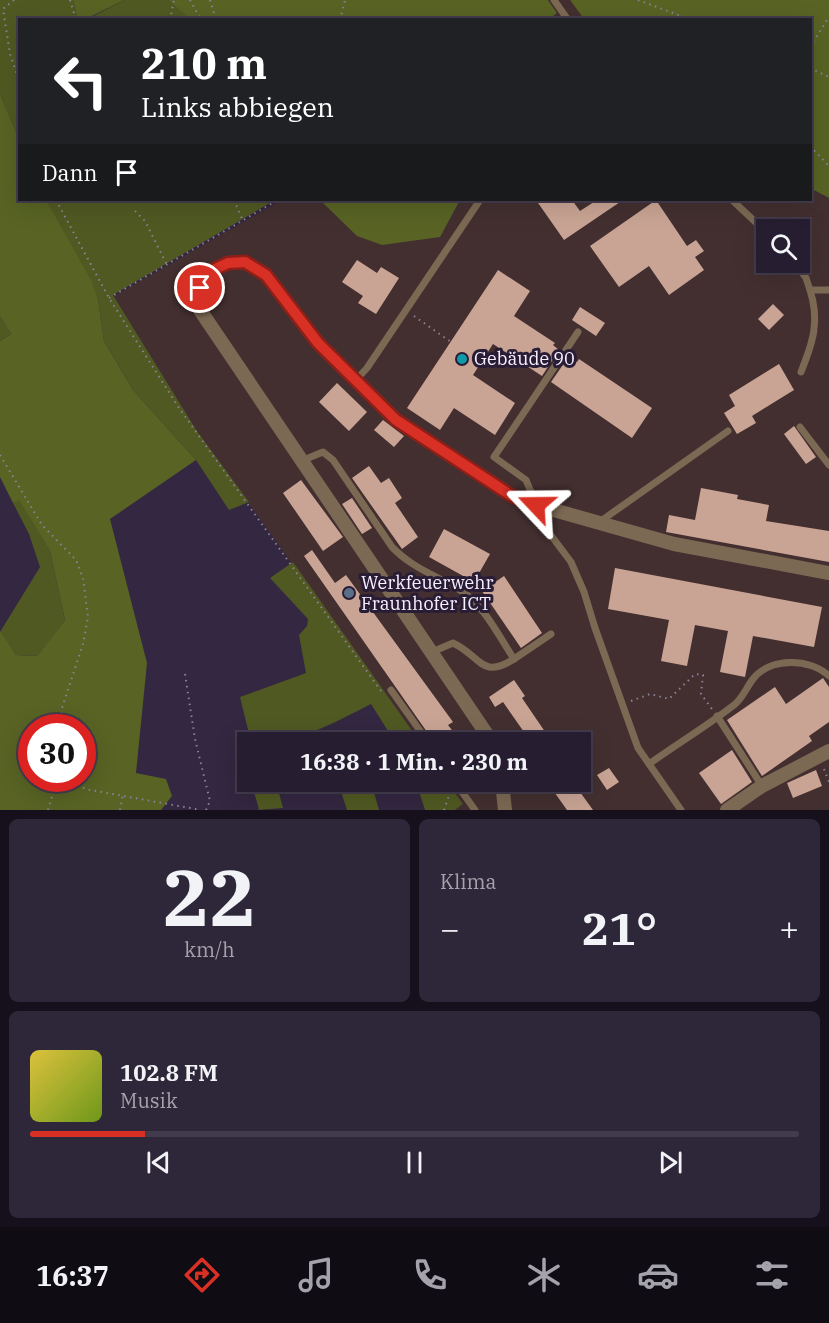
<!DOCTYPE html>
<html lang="de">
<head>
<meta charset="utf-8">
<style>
	:root { --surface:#261d31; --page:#2e2639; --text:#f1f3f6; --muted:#a4a2ab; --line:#423b4d; --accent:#d93025 }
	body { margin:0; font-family:"IBM Plex Serif",serif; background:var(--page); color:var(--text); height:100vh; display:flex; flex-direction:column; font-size:22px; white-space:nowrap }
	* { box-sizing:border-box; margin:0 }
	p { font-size:20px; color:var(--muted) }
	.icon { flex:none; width:33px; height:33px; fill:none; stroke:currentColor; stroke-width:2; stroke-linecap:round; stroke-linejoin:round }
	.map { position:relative; height:810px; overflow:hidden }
	.side { display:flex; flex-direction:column; gap:9px; padding:9px; background:#15101b; flex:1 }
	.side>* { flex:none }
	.guide { position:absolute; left:18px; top:18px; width:794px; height:183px; border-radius:0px; box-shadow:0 6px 24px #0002,0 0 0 2px var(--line); background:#202124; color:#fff; overflow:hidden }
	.tools { position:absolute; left:756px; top:219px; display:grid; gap:12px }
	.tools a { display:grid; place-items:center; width:54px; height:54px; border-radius:0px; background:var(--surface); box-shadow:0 6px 24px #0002,0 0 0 2px var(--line); font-size:30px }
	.speed { position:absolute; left:18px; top:714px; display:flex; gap:12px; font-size:30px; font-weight:700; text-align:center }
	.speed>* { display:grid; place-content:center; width:78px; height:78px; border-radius:50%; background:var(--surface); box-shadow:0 6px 24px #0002,0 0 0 2px var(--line); line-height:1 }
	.speed .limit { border:9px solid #d22; background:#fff; color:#111 }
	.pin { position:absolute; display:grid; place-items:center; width:51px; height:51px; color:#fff; margin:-26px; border:3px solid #fff; border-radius:50%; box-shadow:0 2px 6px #0007 }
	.me { position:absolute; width:66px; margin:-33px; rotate:293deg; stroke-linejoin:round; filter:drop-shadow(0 0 4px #0008) }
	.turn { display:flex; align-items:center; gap:21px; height:126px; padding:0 24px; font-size:27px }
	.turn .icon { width:78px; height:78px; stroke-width:2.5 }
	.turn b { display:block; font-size:42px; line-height:51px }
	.then { display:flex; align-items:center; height:57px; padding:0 24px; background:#0003; gap:12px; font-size:22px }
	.big { font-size:45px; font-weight:700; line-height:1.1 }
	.side .card { flex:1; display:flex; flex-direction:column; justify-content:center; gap:9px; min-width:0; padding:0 21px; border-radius:9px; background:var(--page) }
	.side .dial { align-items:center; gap:0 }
	.dial b { font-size:78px; line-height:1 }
	.song { display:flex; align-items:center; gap:18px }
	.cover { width:72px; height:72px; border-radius:9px; background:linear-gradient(135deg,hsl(50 70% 55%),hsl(80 70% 35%)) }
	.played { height:6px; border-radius:3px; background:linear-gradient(90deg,var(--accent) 15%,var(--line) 15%) }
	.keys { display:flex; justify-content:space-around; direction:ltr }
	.heat { display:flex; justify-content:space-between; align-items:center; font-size:33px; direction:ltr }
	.side .tiles { flex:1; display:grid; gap:9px; grid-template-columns:1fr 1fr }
	.card:last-child { grid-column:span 2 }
	.trip { position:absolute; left:237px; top:732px; width:354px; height:60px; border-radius:0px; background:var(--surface); box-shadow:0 6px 24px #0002,0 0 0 2px var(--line); font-weight:700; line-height:60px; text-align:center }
	.tab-bar { display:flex; height:96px; justify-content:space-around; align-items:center; background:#0f0c14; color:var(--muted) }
	.tab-bar .icon { width:42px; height:42px }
	.tab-bar .on { color:var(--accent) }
	.tab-bar b { font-size:27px; color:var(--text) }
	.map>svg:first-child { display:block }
	.industrial { fill:#432f30; fill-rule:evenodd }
	.green { fill:#505922 }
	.forest { fill:#586324; fill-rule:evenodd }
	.building { fill:#c9a494 }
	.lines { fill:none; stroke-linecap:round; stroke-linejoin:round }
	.path { stroke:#8c8297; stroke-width:2; stroke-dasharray:1.5 4.5; stroke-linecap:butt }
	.lane { stroke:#7b6953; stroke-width:7 }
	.street { stroke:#7b6953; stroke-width:14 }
	.route-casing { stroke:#8d1f18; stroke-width:15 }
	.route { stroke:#d93025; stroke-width:10 }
	.culture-dot { fill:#0f9aa8; stroke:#291d36; stroke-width:2 }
	.service-dot { fill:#5c6f8a; stroke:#291d36; stroke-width:2 }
	.labels { text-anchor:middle; stroke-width:6; stroke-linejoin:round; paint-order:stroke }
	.poi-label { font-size:18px; fill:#f7f0fe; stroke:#291d36; text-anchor:start }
</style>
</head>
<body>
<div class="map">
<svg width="829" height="810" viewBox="0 0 829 810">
	<rect width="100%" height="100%" fill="#332741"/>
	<g class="industrial">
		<polygon points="548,0 570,0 584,19 548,20 557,13"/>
		<path d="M810,183L812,189L829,198V810H455L463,804L447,782H580V742H420L197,431L114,296L282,200H810ZM766,230H800V262H766Z"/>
	</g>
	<g class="green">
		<polygon points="0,0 73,0 78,19 20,20 19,139 0,94"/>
		<polygon points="124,0 168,0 191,19 86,20"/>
		<polygon points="46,200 275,200 113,295 197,431 249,502 229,510 196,460 133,390 104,341 98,300"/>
		<polygon points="0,316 11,334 0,341"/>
		<polygon points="19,499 50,551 65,620 39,656 16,655 0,632 40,567 29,534 13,503"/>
		<path d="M293,562L420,742H395L371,704C330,725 299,743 251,742L240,697L306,673L299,635L307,626L308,619L270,578Z"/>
		<polygon points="251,782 276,782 283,808 257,810 259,809"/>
		<polygon points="338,782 371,782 379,810 347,810"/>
		<polygon points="416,782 447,782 463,804 455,810 425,810"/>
	</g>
	<g class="forest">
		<polygon points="73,0 124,0 86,19 78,20"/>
		<polygon points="168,0 548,0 557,13 548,20 191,20"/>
		<polygon points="570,0 829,0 829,198 812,189 810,183 810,20 584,19"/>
		<path d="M0,94L19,139L20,200H46L91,280L98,300L104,341L133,390L196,460L110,519L147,663L136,773L166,779L172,796L161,810H0V631L16,655L38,656L65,620L50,551L19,500L13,503L0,477V341L11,334L0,316ZM32,728H82V778H32Z"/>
		<polygon points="320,200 460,200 440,237 382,245 357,236"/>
	</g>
	<g class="building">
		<polygon points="536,200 572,200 580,211 597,200 623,200 564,240"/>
		<polygon points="656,200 687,246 696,240 704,251 695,257 704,270 669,295 649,266 619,287 590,246"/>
		<polygon points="357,260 377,273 381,267 399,278 376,314 358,303 363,296 342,282"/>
		<polygon points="498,270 530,291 514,316 555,343 553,345 559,350 542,376 493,344 473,375 515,403 495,435 454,408 440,430 407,408"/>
		<polygon points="773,304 784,315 769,330 758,319"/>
		<polygon points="580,307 605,323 596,336 572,320"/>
		<polygon points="569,356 577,362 579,359 652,408 632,438 551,382"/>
		<polygon points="779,364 794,390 752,416 756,423 737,434 724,413 735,406 729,395"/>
		<polygon points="337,383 367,412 349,431 319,402"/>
		<polygon points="383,420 404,436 394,447 374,430"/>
		<polygon points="794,426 816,457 806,464 784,434"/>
		<polygon points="369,466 381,483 389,478 402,498 395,503 418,537 402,549 352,478"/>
		<polygon points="301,480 343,537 323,551 283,493"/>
		<polygon points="701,488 738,495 737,499 769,505 766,521 829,531 829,562 666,532 669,515 695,520"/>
		<polygon points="352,498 372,528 362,534 342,504"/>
		<polygon points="444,529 490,554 474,582 429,557"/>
		<polygon points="312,550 335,583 346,575 453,722 448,725 461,742 434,742 304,556"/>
		<polygon points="615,568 822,607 814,647 753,636 745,677 720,672 728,631 695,625 687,666 661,661 669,620 608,609"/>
		<polygon points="504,576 542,633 521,648 482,591"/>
		<polygon points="823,678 829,687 829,722 809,736 812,741 762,776 727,720 775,687 786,704"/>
		<polygon points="514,680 525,696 522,698 552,742 531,742 503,702 495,707 489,697"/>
		<polygon points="732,750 752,782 721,804 699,773"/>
		<polygon points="609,768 619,782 607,790 597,775"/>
		<polygon points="816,770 822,786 793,798 787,783"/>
		<polygon points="556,782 578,782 584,789 580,792 593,810 567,810 550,786"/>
	</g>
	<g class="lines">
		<g class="path">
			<polyline points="14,0 3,9 10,54 20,83"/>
			<polyline points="70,0 76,20"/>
			<polyline points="190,0 201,20"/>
			<polyline points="210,0 216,20"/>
			<polyline points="638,0 692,20"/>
			<polyline points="170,20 174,0"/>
			<polyline points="340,20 345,0"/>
			<polyline points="810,47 829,17"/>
			<polyline points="810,68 829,77"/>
			<polyline points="810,146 829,166"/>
			<polyline points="56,200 109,298 179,408 381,691"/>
			<polyline points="234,200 243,221"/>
			<polyline points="135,211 145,221 167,265"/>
			<polyline points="109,298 278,200"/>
			<polyline points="414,316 451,342"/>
			<polyline points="0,455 42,525 76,560 83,578 88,617 83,644 62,708 60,728"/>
			<polyline points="185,674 195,739 210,801 206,810"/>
			<polyline points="631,701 650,694 669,699 695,674 703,675 701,694 712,709"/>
			<polyline points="824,769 829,782"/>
			<polyline points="68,778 85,789 201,810"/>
			<polyline points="48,810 54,790 65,778"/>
			<polyline points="120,810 123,795"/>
			<polyline points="444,810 450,793"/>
		</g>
		<g class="lane">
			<polyline points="554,0 568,20"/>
			<polyline points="732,200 766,232"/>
			<polyline points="795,262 806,278 810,290 829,290"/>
			<polyline points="578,332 494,457 526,480 547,530 571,562 584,592 595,628 638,748 681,810"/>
			<path d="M801,372C813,342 820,321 810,290"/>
			<polyline points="355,381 367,368 480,200"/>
			<polyline points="800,427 829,465"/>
			<path d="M301,461L323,452L333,460L392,547C413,569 438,576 463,592C485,607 500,638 514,659C481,680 481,656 453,643L432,652"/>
			<polyline points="598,523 728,431"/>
			<polyline points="514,659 551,634"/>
			<polyline points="391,690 428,742"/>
			<polyline points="717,716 762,786"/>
			<path d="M649,764C677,744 707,726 734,705C743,698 746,688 753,679C770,657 810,658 829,676"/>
			<polyline points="455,782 475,810"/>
		</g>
		<g class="street">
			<polyline points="492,742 200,310 200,288 213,270 228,263 245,262 266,275 318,343 396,420 512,496 536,505 674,544 829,573"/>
			<polyline points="502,782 505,810"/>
			<polyline points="727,810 762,786 829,751"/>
		</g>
	</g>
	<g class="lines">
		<g class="route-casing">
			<polyline id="route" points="200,288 213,270 228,263 245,262 266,275 318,343 396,420 512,496 536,505"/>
		</g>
		<use href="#route" class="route"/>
	</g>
	<circle class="culture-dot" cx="462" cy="359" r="6"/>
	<circle class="service-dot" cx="349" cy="593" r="6"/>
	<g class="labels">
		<g class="poi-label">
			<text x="474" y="365">Gebäude 90</text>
			<text x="361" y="589">Werkfeuerwehr<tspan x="361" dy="21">Fraunhofer ICT</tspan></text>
		</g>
	</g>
</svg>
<div class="tools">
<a><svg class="icon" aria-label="search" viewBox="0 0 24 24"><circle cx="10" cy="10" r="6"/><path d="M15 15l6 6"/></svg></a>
</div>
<div class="speed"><div class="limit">30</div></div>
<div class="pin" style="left:200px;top:288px;background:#d93025"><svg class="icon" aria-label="arrive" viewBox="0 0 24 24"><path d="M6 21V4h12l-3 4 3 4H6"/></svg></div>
<svg class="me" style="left:536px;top:505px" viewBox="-20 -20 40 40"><path d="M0-17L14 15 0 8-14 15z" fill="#d93025" stroke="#fff" stroke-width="4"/></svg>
<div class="trip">16:38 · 1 Min. · 230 m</div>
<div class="guide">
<div class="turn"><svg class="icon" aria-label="left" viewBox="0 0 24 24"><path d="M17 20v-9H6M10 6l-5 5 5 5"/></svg><div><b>210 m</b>Links abbiegen</div></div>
<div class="then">Dann<svg class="icon" aria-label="arrive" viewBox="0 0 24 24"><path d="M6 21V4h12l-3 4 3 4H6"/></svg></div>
</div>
</div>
<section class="side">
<div class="tiles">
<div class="card dial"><b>22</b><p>km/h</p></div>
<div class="card"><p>Klima</p>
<div class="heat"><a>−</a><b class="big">21°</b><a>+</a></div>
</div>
<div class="card">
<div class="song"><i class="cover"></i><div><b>102.8 FM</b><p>Musik</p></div></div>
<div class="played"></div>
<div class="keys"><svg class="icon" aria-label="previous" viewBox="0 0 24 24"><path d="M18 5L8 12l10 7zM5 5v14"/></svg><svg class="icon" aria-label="pause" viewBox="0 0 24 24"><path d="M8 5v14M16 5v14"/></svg><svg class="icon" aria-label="next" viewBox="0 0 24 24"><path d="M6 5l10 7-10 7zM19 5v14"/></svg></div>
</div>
</div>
</section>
<nav class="tab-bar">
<b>16:37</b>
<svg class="icon on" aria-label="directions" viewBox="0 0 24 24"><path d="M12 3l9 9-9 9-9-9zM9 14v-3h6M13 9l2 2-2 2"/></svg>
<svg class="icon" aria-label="music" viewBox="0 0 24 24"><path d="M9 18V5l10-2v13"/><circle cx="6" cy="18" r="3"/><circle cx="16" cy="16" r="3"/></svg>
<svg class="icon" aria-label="phone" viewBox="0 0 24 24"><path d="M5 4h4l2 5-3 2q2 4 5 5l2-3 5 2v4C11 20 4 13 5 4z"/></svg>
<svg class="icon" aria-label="climate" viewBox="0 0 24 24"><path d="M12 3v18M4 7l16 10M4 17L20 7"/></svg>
<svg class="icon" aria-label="car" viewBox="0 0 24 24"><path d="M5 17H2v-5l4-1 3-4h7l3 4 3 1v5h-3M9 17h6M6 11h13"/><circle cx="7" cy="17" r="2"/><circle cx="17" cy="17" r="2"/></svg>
<svg class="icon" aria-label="filters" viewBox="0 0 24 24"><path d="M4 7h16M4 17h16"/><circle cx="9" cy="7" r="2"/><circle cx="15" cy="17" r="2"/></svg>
</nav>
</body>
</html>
